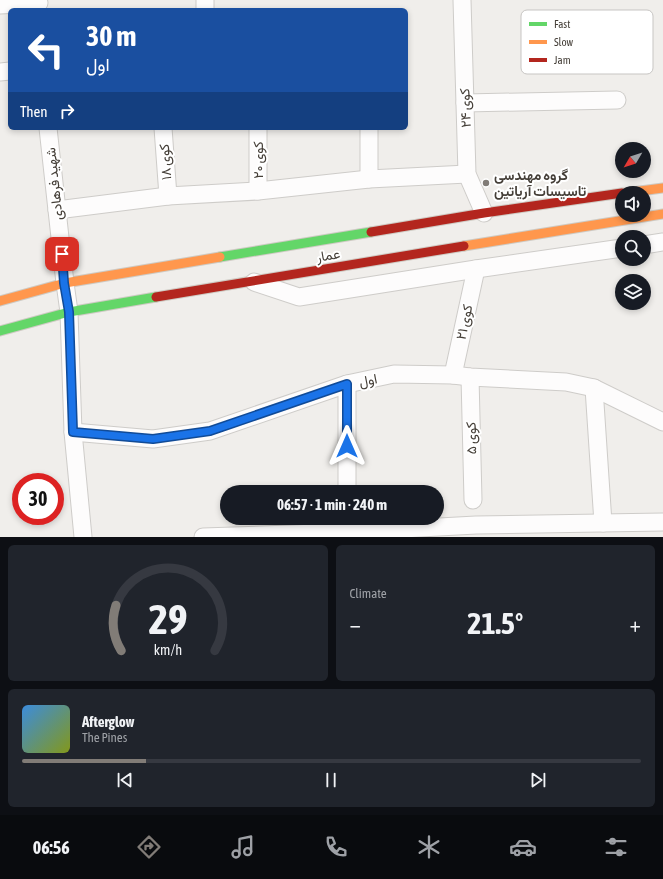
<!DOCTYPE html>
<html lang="en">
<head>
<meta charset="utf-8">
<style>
	:root { --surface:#171b24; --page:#20242c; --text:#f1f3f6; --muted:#9ea1a6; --line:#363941; --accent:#817c77 }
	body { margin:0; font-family:"Asap Condensed",Vazirmatn,sans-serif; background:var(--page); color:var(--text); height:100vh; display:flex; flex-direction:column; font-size:15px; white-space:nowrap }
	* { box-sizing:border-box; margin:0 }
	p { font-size:13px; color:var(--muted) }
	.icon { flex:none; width:22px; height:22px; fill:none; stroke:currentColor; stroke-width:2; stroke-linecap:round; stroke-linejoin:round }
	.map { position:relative; height:537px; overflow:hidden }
	.drawer { display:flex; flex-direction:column; gap:8px; padding:8px; background:#0d0f14; flex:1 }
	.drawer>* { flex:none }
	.guide { position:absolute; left:8px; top:8px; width:400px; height:122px; border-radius:6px; box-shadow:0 2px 6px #0003; background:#1a4fa0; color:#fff; overflow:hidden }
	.needle { width:26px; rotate:231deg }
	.controls { position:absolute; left:615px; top:142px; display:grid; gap:8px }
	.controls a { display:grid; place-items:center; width:36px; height:36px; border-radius:50%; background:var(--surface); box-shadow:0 2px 6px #0003; font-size:20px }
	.speed { position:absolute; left:12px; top:473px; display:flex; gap:8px; font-size:20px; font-weight:700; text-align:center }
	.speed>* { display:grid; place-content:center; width:52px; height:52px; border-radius:50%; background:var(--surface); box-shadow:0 2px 6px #0003; line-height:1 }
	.speed .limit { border:6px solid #d22; background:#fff; color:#111 }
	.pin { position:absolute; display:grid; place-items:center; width:34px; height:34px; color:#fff; margin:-17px; border-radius:8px; box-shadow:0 2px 6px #0006 }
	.me { position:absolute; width:44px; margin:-22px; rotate:0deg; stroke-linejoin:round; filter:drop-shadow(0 0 3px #0008) }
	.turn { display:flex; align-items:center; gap:14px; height:84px; padding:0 12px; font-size:18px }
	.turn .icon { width:52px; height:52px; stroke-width:2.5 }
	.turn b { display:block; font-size:28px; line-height:34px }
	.then { display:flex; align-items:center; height:38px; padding:0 12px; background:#0003; gap:8px; font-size:15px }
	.big { font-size:30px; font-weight:700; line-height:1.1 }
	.drawer .widget { flex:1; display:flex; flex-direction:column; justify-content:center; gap:6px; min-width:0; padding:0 14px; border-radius:6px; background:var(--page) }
	.drawer .dial { align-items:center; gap:0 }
	.dial svg { height:104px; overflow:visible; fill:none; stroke:var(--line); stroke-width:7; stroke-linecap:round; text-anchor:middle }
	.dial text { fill:var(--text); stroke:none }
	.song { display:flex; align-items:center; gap:12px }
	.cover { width:48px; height:48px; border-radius:6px; background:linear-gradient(135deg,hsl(210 70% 55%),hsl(70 70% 35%)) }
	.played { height:4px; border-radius:2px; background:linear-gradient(90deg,var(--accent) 20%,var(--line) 20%) }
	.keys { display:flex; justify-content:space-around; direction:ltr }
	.heat { display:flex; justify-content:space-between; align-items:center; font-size:22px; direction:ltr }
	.drawer .tiles { flex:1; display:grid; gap:8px; grid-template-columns:1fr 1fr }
	.widget:last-child { grid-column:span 2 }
	.trip { position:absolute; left:220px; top:485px; width:224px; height:40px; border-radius:20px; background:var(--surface); box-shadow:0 2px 6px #0003; font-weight:700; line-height:40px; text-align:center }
	.dock { display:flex; height:64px; justify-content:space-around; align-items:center; background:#090b0e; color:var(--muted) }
	.dock .icon { width:28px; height:28px }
	.dock .current { color:var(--accent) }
	.dock b { font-size:18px; color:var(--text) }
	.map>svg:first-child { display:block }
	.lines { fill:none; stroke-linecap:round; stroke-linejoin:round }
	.street-casing { stroke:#ceccc9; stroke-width:19 }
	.fast-casing { stroke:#cecac3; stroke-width:11 }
	.slow-casing { stroke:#cecac3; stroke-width:11 }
	.jam-casing { stroke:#cecac3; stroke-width:11 }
	.street { stroke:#fdfcfc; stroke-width:17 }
	.fast { stroke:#63d668; stroke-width:9 }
	.slow { stroke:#ff974d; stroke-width:9 }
	.jam { stroke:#b3261e; stroke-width:9 }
	.route-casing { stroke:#114b97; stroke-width:10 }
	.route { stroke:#1a73e8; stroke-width:7 }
	.poi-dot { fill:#817c77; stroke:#fff; stroke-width:1.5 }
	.labels { text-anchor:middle; stroke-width:4; stroke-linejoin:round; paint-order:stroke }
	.street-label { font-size:14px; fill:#453f38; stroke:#fff }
	.poi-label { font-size:14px; font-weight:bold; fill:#453f38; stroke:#fff; text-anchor:start }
	.key { fill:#fff; stroke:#c7c5c3; stroke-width:1 }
	.key-label { font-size:11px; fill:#453f38 }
</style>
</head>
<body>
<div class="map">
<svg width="663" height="537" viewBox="0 0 663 537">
	<rect width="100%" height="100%" fill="#f0eeeb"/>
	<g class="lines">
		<g class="street-casing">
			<g id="street">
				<polyline points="462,0 467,174 484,213"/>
				<polyline points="0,5 39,3"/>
				<polyline points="205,10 205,0"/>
				<polyline points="0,72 10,71"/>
				<polyline points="465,103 617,100"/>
				<polyline points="48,128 65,283 69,312 73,432 83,537"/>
				<polyline points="163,128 168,196"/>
				<polyline points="258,128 258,191"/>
				<polyline points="369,128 369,179"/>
				<polyline points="57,210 168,196 258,191 369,179 467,174"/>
				<polyline points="644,245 663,242"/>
				<polyline points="254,282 299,297 476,269 622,248"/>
				<polyline points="453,375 476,269"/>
				<polyline points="470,377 473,500"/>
				<polyline points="594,388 603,523"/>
				<polyline points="73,432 153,439 210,431 347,384 394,374 453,375 470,377 566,382 594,388 663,422"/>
				<polyline points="347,492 347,384"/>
				<polyline points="347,532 347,518"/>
				<polyline points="203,537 347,532 476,525 663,522"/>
			</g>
		</g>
		<g class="fast-casing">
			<g id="fast">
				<polyline points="220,257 371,232"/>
				<polyline points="0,331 69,312 156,297"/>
			</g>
		</g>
		<g class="slow-casing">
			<g id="slow">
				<polyline points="625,193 663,188"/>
				<polyline points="464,246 663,214"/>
				<polyline points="0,301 65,283 220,257"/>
			</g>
		</g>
		<g class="jam-casing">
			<g id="jam">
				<polyline points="371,232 484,213 622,193"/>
				<polyline points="156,297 464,246"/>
			</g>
		</g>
		<use href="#street" class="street"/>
		<use href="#fast" class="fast"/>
		<use href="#slow" class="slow"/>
		<use href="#jam" class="jam"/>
	</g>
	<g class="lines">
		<g class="route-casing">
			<polyline id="route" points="62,254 64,283 69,312 73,432 153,439 210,431 347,384 347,446"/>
		</g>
		<use href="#route" class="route"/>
	</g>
	<circle class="poi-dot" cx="486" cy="183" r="4"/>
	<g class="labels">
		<g class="street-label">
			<text transform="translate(465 108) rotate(-92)" y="5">کوی ۲۴</text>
			<text transform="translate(258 160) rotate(-90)" y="5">کوی ۲۰</text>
			<text transform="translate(165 162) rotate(-94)" y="5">کوی ۱۸</text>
			<text transform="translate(54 184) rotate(-96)" y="5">شهید فرهادی</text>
			<text transform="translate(328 255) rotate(-10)" y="5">عمار</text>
			<text transform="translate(464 322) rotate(-78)" y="5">کوی ۲۱</text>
			<text transform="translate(368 380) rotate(-11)" y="5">اول</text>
			<text transform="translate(471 438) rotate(-91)" y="5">کوی ۵</text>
		</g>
		<g class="poi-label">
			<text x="494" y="180">گروه مهندسی<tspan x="494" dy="16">تاسیسات آریاتین</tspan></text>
		</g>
	</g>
	<rect x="521" y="10" width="132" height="64" rx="6" class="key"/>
	<rect x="529" y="22" width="18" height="4" fill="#63d668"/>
	<rect x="529" y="40" width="18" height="4" fill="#ff974d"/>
	<rect x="529" y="58" width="18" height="4" fill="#b3261e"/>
	<g class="key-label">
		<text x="554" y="28">Fast</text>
		<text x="554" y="46">Slow</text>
		<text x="554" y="64">Jam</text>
	</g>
</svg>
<div class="controls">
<a><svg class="needle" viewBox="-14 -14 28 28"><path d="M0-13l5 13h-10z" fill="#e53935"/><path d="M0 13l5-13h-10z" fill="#9ea1a6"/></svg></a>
<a><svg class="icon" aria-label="sound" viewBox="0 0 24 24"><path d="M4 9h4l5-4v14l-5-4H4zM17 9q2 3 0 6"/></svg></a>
<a><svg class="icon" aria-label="search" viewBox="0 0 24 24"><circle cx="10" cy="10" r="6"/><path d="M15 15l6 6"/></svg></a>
<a><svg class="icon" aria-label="layers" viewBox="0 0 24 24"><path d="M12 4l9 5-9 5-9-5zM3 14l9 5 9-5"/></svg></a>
</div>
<div class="speed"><div class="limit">30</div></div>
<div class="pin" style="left:62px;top:254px;background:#d93025"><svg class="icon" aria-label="arrive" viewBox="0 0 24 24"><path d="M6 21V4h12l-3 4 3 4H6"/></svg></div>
<svg class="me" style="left:347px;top:446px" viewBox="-20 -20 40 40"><path d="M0-17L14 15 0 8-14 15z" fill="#1a73e8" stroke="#fff" stroke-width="4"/></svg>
<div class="trip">06:57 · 1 min · 240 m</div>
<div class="guide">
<div class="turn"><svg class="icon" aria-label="left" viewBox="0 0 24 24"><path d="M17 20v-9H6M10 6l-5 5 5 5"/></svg><div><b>30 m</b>اول</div></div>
<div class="then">Then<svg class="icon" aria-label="right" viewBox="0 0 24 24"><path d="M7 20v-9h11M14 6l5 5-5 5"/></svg></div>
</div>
</div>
<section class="drawer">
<div class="tiles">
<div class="widget dial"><svg viewBox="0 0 100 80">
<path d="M14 69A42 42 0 1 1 86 69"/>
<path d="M14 69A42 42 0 0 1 10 34" stroke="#817c77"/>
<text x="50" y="56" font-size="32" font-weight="700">29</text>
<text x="50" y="72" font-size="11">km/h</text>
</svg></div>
<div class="widget"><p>Climate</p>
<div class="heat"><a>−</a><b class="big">21.5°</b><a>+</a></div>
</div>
<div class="widget">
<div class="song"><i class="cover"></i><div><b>Afterglow</b><p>The Pines</p></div></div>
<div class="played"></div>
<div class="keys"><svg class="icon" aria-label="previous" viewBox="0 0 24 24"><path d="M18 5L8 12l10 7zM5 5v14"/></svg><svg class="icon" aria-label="pause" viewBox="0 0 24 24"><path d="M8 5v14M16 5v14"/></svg><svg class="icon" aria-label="next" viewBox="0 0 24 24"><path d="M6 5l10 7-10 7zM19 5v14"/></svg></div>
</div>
</div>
</section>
<nav class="dock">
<b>06:56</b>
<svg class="icon current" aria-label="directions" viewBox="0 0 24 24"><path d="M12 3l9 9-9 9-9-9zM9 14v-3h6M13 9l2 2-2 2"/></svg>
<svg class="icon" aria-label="music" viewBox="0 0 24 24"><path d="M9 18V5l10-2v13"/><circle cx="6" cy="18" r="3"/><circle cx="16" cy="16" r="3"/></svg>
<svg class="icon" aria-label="phone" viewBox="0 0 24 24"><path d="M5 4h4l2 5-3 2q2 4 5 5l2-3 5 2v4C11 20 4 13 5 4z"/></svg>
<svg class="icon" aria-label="climate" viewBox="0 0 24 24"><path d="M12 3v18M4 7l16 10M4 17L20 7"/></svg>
<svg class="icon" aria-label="car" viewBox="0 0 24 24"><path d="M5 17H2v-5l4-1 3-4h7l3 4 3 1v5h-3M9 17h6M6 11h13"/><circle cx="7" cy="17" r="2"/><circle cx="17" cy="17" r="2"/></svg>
<svg class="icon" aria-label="filters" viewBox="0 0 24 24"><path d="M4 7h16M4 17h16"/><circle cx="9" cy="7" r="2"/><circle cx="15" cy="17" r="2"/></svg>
</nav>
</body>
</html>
